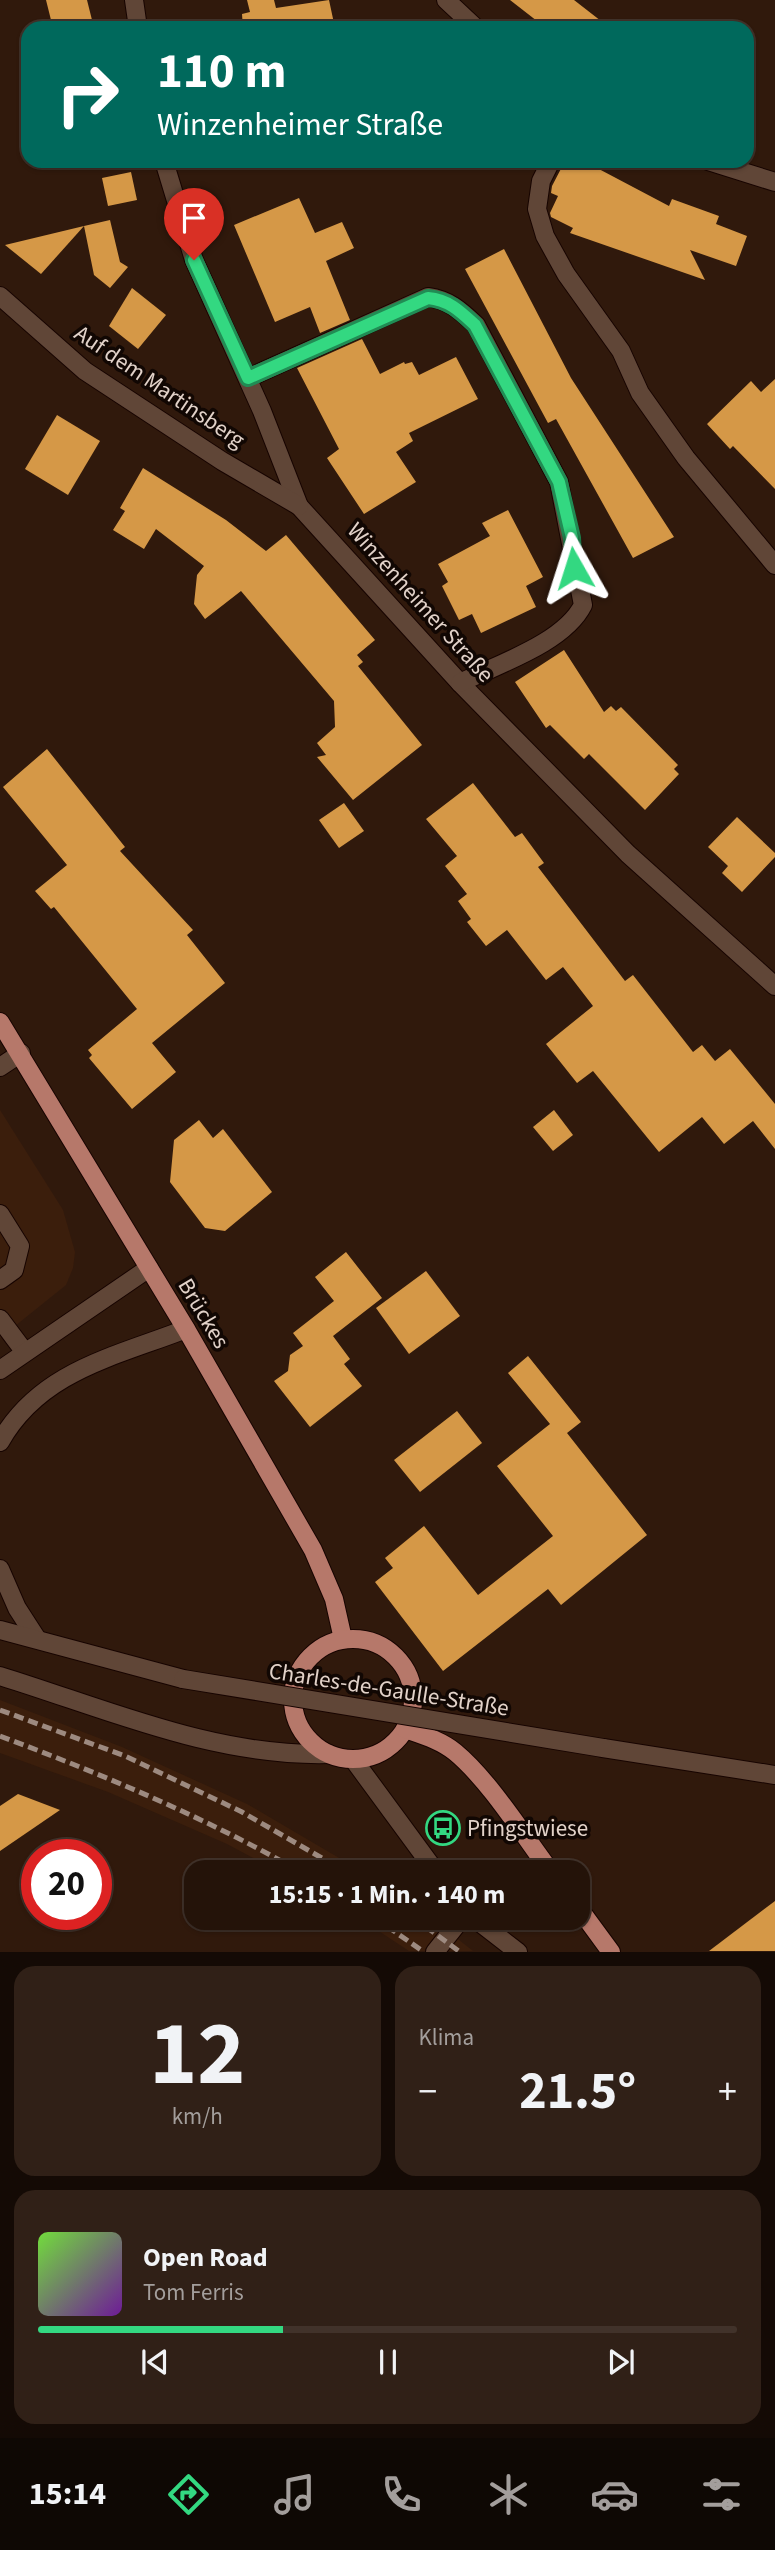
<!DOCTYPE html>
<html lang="de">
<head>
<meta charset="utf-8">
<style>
	:root { --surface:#241309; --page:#302017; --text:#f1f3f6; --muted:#a39e9c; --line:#41322a; --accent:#33d881 }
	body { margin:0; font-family:"Source Sans 3",sans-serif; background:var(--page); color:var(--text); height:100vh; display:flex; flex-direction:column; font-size:26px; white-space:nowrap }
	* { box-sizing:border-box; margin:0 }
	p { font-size:23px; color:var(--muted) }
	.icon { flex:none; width:38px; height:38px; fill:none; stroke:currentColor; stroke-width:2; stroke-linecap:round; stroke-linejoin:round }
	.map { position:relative; height:1952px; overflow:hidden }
	.side { display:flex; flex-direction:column; gap:14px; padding:14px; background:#140a05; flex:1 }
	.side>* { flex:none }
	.banner { position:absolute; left:21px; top:21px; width:733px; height:147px; border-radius:21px; box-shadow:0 2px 5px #0004,0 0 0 2px var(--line); background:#00695c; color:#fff; overflow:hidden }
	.speed { position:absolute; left:21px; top:1839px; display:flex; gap:14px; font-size:35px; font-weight:700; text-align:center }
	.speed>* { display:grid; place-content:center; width:91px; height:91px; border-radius:50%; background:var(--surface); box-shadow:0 2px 5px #0004,0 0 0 2px var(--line); line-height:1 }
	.speed .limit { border:10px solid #d22; background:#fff; color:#111 }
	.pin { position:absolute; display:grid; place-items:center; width:60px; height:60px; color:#fff; margin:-72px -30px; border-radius:50% 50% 50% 0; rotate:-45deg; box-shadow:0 0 7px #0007 }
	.pin .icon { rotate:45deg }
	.me { position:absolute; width:77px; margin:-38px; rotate:354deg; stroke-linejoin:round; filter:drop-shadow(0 0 5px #0008) }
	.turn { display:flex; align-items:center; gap:24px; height:147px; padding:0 21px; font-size:32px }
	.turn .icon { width:91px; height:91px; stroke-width:2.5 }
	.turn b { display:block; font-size:49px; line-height:60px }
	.big { font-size:52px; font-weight:700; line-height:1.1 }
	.side .tile { flex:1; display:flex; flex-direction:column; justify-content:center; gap:10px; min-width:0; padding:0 24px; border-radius:21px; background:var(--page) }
	.side .dial { align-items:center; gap:0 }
	.dial b { font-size:91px; line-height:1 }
	.song { display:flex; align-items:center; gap:21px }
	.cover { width:84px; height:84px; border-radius:10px; background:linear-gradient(135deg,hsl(100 70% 55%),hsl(280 70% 35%)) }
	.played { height:7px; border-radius:4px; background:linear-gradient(90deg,var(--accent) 35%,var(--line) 35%) }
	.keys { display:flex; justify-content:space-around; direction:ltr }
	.heat { display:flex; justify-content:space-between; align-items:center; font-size:38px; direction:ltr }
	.side .tiles { flex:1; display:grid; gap:14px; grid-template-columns:1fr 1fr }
	.tile:last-child { grid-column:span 2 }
	.trip { position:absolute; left:184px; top:1860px; width:406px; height:70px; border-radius:21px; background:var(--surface); box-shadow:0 2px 5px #0004,0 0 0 2px var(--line); font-weight:700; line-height:70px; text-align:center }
	.tab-bar { display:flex; height:112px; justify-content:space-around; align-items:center; background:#0e0804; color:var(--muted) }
	.tab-bar .icon { width:49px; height:49px }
	.tab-bar .on { color:var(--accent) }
	.tab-bar b { font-size:32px; color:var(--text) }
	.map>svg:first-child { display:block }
	.built { fill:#3b1e0c }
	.building { fill:#d59847 }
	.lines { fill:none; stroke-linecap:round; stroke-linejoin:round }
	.minor-casing { stroke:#170400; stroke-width:20 }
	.major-casing { stroke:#170400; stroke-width:20 }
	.minor { stroke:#604637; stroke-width:18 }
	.major { stroke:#b6786a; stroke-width:18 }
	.rail { stroke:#9d8a80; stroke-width:5; stroke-dasharray:10 5; stroke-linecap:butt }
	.minor-bridge-casing { stroke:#170400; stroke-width:20; stroke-linecap:butt }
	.minor-bridge { stroke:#604637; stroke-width:18 }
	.route-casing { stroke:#218c54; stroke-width:18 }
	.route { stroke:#33d881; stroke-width:12 }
	.labels { text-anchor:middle; stroke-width:7; stroke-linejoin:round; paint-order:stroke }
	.street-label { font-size:23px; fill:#e2d2c9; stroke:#110703 }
	.poi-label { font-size:23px; fill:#e2d2c9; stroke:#110703; text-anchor:start }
</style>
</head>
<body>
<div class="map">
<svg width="775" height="1952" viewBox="0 0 775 1952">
	<rect width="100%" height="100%" fill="#30190c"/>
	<g class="built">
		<polygon points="0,1110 63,1210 75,1252 73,1268 66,1285 0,1338"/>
		<polygon points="0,1700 122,1747 247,1804 363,1872 279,1872 227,1844 108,1792 0,1753"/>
		<polygon points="359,1918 431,1918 473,1951 409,1951"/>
	</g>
	<g class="building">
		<polygon points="46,0 87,0 94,28 53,28"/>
		<polygon points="247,0 274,0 276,8 329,0 335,28 243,28 242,14 250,12"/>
		<polygon points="510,0 574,0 610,28 546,28"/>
		<polygon points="565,161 579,161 597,168 669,206 672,199 719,216 716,224 747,236 736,266 690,250 705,280 570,233 573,228 551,217 550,213 558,196 551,193 552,186"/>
		<polygon points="131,172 137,200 108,206 102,178"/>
		<polygon points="299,198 315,233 342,222 354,248 326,261 350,320 320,333 310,307 275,322 234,225"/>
		<polygon points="110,220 120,262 128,267 110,288 94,275 84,226"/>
		<polygon points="84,226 41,274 5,245"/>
		<polygon points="504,249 571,378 674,537 633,558 556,419 548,423 465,269"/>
		<polygon points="132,288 166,315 138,349 109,326"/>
		<polygon points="362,339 380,374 404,362 405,364 412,362 419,375 456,357 478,399 409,433 413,441 396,452 416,482 364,514 327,458 339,449 297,368"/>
		<polygon points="775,379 775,489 733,446 730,449 707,424 751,381 761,392"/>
		<polygon points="57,415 100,441 68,495 25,469"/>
		<polygon points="143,468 226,520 266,551 286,535 375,640 357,655 363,662 358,666 422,745 353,800 317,757 326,755 317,743 335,727 334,701 241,591 205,619 194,604 197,575 204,566 156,529 144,549 113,530 125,511 120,508"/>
		<polygon points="508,510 543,577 526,586 536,607 481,633 472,614 459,620 442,586 448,582 438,564 490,536 482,523"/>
		<polygon points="564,650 604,712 611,706 616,711 621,707 678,765 674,769 679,774 645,810 589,754 584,759 550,725 546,728 515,682"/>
		<polygon points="47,749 125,847 120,851 193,930 187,935 225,983 152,1043 176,1072 132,1109 89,1058 92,1055 88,1050 137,1009 54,907 51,909 35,891 67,865 3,787"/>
		<polygon points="473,783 515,837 522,833 544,863 538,867 625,981 633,975 693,1052 702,1045 715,1061 730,1049 775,1104 775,1149 753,1121 724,1144 702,1117 659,1152 593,1071 577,1083 546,1044 593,1006 563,967 546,980 507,930 486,946 467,922 471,919 458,901 467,894 445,866 457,856 426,819"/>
		<polygon points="344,803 364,831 339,848 319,820"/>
		<polygon points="737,817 775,853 775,857 742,892 722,873 728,866 708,847"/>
		<polygon points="554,1110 573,1135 553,1151 533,1127"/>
		<polygon points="199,1120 213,1138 223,1129 272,1192 225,1231 205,1228 170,1182 174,1140"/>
		<polygon points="346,1252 382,1298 333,1336 350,1359 344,1364 362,1386 310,1427 274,1381 288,1371 290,1355 303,1346 293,1333 334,1301 315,1277"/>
		<polygon points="426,1271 460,1316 409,1354 376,1308"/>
		<polygon points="528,1356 581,1422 567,1433 647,1535 561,1605 548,1589 443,1671 375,1582 393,1568 385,1558 424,1526 478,1595 553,1536 497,1466 550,1424 508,1373"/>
		<polygon points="457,1411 482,1443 420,1492 394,1460"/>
		<polygon points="18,1794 60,1810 0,1851 0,1806"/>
		<polygon points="775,1901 775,1951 709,1951"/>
	</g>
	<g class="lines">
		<g class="minor-casing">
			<g id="minor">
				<polyline points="134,0 138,28"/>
				<polyline points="446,0 476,28"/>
				<polyline points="164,161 194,260 262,411 299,506 460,683 628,854 775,986"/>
				<polyline points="551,161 541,181 537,209 545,236 566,274 621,351 640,393 686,458 775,565"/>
				<polyline points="708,161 775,182"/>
				<polyline points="0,296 85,371 222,461 299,506"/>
				<path d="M248,378L428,297C449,300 460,310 476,325L559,482L583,605C564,643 498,664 460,683"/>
				<polyline points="0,1067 21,1053"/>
				<polyline points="0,1214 20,1246 14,1270 0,1280"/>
				<polyline points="0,1319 24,1351"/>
				<polyline points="0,1370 149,1268"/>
				<path d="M0,1442C40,1371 114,1357 186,1329"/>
				<polyline points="0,1569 17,1608 37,1639"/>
				<polyline points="0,1630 183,1679"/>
				<path d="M0,1676C107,1709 214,1757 329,1754"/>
				<polyline points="603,1748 775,1775"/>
				<polyline points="353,1759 436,1872"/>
				<polyline points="474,1918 518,1952"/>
				<polyline points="435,1952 462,1918"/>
			</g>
		</g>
		<g class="major-casing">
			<g id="major">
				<polyline points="0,1022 186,1329 313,1550 334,1599 343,1639"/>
				<circle cx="353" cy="1699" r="60"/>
				<path d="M405,1729C422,1735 440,1740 455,1752C489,1780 524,1836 551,1872"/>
				<polyline points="578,1907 611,1952"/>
			</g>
		</g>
		<use href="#minor" class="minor"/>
		<use href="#major" class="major"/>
		<g class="rail">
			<polyline points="0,1710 125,1756 242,1812 346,1872"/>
			<path d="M0,1736C104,1775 204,1817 301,1872"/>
			<polyline points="375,1918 424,1952"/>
			<polyline points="414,1918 460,1952"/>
		</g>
		<g class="minor-bridge-casing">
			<polyline id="minor-bridge" points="183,1679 603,1748"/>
		</g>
		<use href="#minor-bridge" class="minor-bridge"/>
	</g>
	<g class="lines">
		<g class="route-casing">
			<path id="route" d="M194,260L248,378L428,298C449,300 460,311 475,325L559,482L572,538L574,568"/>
		</g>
		<use href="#route" class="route"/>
	</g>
	<defs>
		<g id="bus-ring" transform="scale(1.75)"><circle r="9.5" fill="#110703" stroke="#33d881" stroke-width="1.5"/><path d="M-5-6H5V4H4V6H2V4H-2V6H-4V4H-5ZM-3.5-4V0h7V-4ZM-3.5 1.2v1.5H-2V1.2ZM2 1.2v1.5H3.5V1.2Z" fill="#33d881"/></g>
	</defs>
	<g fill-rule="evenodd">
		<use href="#bus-ring" x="443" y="1828"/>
	</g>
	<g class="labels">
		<g class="street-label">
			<text transform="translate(160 386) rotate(34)" y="8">Auf dem Martinsberg</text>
			<text transform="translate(421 602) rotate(48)" y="8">Winzenheimer Straße</text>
			<text transform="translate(204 1313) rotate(59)" y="8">Brückes</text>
			<text transform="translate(389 1689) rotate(9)" y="8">Charles-de-Gaulle-Straße</text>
		</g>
		<g class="poi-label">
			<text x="467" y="1836">Pfingstwiese</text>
		</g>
	</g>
</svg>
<div class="speed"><div class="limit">20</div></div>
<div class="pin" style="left:194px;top:260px;background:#d93025"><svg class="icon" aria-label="arrive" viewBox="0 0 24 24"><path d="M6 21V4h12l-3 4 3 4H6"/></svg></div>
<svg class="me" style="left:574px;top:568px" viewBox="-20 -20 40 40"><path d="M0-17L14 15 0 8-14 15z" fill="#33d881" stroke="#fff" stroke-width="4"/></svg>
<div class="trip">15:15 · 1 Min. · 140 m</div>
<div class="banner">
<div class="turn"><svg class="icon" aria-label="right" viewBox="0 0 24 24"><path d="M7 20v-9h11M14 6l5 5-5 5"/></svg><div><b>110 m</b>Winzenheimer Straße</div></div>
</div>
</div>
<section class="side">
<div class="tiles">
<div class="tile dial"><b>12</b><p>km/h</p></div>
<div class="tile"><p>Klima</p>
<div class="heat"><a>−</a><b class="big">21.5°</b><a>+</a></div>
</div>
<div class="tile">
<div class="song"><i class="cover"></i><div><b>Open Road</b><p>Tom Ferris</p></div></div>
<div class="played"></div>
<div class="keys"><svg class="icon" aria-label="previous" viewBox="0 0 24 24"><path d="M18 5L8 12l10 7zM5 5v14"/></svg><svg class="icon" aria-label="pause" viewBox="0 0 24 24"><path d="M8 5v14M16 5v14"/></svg><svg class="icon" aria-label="next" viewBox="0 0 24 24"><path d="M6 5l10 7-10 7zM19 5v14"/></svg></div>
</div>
</div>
</section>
<nav class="tab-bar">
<b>15:14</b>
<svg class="icon on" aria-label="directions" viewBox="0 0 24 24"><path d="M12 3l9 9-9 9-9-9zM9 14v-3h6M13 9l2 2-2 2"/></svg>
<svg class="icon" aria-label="music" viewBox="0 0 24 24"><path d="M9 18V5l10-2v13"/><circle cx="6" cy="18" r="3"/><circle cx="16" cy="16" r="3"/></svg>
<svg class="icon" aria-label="phone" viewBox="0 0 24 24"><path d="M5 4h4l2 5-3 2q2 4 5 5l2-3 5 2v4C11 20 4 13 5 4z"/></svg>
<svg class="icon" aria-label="climate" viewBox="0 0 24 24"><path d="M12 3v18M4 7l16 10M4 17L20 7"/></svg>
<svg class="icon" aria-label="car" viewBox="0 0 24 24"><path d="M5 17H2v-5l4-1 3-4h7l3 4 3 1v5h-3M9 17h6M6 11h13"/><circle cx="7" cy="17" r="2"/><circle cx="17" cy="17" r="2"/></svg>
<svg class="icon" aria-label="filters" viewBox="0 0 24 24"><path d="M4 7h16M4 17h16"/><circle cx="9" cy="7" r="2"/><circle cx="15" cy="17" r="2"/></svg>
</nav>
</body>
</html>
